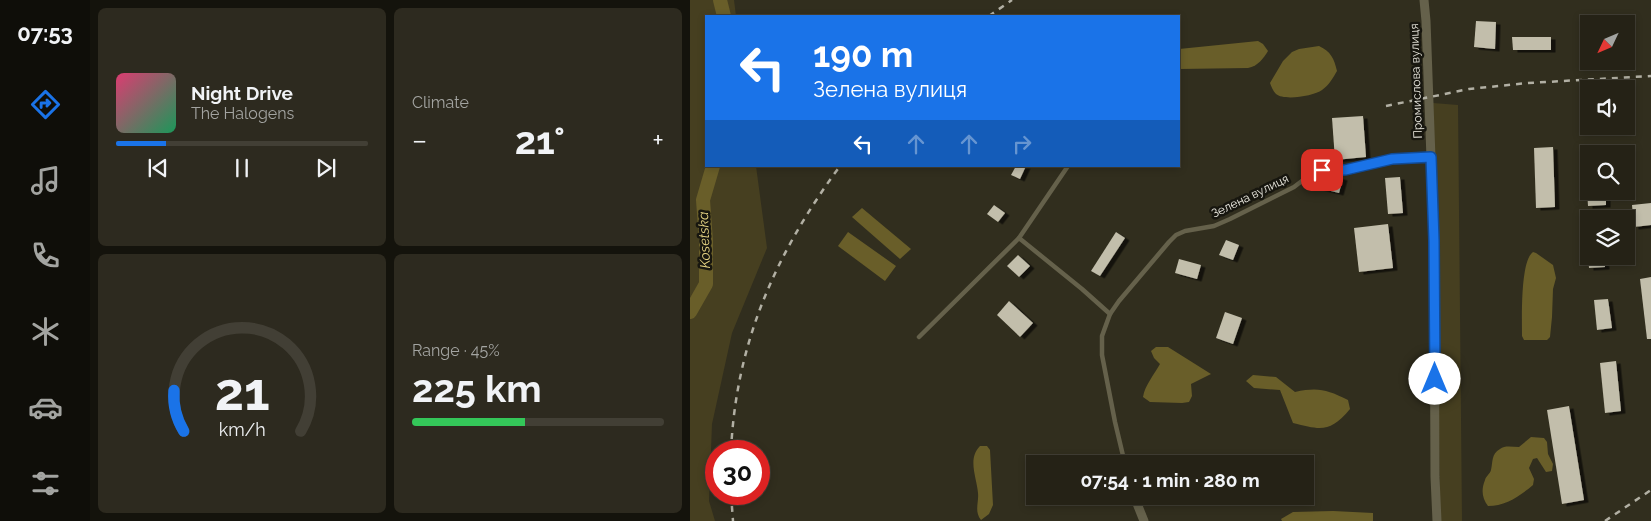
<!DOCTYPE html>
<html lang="en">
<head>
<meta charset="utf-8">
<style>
	:root { --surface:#252216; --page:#2d2a1f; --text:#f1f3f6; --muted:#a3a4a1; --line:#423f35; --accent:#1a73e8 }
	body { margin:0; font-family:Raleway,sans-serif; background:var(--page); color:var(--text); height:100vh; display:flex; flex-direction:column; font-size:19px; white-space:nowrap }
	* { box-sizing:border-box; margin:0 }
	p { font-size:16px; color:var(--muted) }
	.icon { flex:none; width:28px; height:28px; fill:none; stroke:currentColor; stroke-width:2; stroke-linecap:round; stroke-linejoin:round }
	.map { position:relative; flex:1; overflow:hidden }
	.panel { display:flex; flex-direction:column; gap:8px; padding:8px; background:#14130c; width:600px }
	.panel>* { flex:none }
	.guide { position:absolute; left:15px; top:15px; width:475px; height:152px; border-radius:0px; box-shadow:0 2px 8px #0003,0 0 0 1px var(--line); background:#1a73e8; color:#fff; overflow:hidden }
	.needle { width:32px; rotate:226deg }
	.buttons { position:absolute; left:890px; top:15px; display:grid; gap:10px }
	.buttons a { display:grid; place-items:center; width:55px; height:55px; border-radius:0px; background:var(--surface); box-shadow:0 2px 8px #0003,0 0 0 1px var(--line); font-size:25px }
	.speed { position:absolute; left:15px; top:440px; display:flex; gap:10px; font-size:25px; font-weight:700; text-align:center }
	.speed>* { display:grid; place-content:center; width:65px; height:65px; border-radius:50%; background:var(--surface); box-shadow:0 2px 8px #0003,0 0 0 1px var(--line); line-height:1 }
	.speed .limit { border:8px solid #d22; background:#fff; color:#111 }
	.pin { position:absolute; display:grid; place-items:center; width:42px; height:42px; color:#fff; margin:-21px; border-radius:10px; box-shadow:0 2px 8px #0006 }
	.me { position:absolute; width:55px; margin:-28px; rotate:0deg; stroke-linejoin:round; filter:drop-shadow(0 0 4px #0008) }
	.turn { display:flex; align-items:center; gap:18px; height:105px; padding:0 25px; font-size:22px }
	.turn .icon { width:65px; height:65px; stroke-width:2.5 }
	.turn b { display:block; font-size:35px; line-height:42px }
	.lanes { display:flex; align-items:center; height:48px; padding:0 25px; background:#0003; justify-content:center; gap:25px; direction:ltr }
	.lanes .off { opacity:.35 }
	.big { font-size:38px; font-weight:700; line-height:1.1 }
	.panel .card { flex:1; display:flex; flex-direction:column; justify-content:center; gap:8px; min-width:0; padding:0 18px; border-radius:8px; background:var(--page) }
	.panel .dial { align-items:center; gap:0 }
	.dial svg { height:130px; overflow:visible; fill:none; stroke:var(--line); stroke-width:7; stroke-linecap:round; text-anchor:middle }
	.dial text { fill:var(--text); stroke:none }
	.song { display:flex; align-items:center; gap:15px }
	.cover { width:60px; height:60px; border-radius:8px; background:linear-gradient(135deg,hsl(340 70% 55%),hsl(150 70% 35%)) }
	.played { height:5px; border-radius:2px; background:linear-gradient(90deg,var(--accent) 20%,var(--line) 20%) }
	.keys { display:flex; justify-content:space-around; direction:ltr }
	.heat { display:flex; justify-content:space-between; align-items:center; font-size:28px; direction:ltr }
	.charge { height:8px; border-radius:4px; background:linear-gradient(90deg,#34c759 45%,var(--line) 0) }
	.panel .tiles { flex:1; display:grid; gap:8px; grid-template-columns:repeat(2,1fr) }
	.trip { position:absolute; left:336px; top:455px; width:288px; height:50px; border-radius:0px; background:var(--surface); box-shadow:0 2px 8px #0003,0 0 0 1px var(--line); font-weight:700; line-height:50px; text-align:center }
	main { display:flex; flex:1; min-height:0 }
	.dock { display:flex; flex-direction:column; width:90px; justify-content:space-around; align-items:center; background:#0f0e09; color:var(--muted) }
	.dock .icon { width:35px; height:35px }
	.dock .on { color:var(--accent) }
	.dock b { font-size:22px; color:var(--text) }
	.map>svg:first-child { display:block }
	.green { fill:#463f20 }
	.water { fill:#695e29 }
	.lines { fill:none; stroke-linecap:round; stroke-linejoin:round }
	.river { stroke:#695e29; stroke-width:14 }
	.building { fill:#c2beab; filter:url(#shadow) }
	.lane { stroke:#65614b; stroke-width:4.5 }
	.street { stroke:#65614b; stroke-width:9 }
	.rail { stroke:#b2b0a4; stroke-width:2.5; stroke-dasharray:6 6; stroke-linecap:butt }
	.route-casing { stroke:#114b97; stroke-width:12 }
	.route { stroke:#1a73e8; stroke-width:9 }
	.labels { text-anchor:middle; stroke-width:5; stroke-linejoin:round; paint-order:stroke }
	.street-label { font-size:12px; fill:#efede4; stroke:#17160f }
	.water-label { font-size:14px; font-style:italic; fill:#e7d584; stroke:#17160f }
</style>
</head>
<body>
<main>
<nav class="dock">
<b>07:53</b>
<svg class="icon on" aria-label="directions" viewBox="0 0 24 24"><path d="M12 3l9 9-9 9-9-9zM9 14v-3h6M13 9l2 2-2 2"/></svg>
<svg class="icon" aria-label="music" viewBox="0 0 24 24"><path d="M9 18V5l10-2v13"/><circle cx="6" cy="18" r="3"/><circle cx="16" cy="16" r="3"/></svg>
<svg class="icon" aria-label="phone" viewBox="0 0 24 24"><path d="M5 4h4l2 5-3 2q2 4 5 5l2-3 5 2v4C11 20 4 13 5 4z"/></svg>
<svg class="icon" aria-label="climate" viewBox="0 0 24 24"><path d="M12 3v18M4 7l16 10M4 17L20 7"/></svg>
<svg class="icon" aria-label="car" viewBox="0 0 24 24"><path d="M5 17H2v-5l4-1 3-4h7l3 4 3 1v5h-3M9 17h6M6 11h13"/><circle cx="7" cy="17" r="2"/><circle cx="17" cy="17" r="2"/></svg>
<svg class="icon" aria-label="filters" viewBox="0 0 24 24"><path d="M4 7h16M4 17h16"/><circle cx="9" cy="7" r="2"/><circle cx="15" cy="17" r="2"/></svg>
</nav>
<section class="panel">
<div class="tiles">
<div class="card">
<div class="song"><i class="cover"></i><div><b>Night Drive</b><p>The Halogens</p></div></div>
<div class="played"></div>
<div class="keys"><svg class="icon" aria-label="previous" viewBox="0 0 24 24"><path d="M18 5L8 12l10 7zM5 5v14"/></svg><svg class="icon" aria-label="pause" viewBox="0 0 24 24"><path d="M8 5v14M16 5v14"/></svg><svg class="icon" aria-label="next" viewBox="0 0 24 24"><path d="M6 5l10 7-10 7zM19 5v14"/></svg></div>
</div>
<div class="card"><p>Climate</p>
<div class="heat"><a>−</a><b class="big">21°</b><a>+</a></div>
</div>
<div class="card dial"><svg viewBox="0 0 100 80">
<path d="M14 69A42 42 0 1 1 86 69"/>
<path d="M14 69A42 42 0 0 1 8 44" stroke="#1a73e8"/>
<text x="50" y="56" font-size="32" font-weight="700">21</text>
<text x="50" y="72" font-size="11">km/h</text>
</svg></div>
<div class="card"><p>Range · 45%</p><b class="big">225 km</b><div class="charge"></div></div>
</div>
</section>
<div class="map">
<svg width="961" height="521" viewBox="0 0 961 521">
	<defs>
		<filter id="shadow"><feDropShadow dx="4.5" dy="2.5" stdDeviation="0" flood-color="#0009"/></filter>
	</defs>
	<rect width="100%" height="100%" fill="#312e1e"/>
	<g class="green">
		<polygon points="0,0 44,0 46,16 16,16 16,166 66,166 77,248 42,333 22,424 19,501 25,521 0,521"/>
		<polygon points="743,103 768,105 772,521 750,521 747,245"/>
	</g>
	<g class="water">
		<path d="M568,41L573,44L578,51C573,59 568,66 558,68L489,69V49Z"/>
		<path d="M629,46C641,52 644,58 647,71C643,78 639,85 632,90C624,96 594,101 586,94C583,91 581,86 580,83L593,61L602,52L609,49Z"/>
		<polygon points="172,208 221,249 210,259 162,217"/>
		<polygon points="158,232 206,266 195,281 148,246"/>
		<path d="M843,252L846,253L863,265L866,278L863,289L862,317L860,337L857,340H834L832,336C832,320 830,261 843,252Z"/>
		<path d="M466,347H478L521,374L501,384L502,396L499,402L492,403L460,402L453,397C455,385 464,375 470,364L464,358L461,351Z"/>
		<path d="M563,375L586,377L605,392C629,387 637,390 658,400L660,409C640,433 631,430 603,423L590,390L564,388L556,381Z"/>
		<path d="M841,437L854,438L857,442L858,454L863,464L862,471L856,472L847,458L843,459L839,468L844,479L843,485C830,496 815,506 798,506C792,498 791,490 795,480C796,476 800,474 801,470C803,462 801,454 810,449C815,445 822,447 829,447Z"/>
		<path d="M290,446H297L300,450L303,505L299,514L291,520C284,511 289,503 288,493C287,478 277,459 290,446Z"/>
		<polygon points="643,511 683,513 683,521 592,521 591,519 603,512"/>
	</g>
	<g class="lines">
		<g class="river">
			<polyline points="30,0 34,16"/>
			<polyline points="0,312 16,284 16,241 13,200 23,166"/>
		</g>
	</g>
	<g class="building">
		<polygon points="786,21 806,22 805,49 784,47"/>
		<polygon points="822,37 861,37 861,50 823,50"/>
		<polygon points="673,116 676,157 645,160 642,118"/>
		<polygon points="914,145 914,154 896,154 896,146"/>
		<polygon points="863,147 865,207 846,208 844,148"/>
		<polygon points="326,166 336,166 330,179 321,175"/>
		<polygon points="636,173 653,178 649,193 625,187 629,174"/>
		<polygon points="710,177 713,213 698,214 695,178"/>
		<polygon points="897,191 916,191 916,205 898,206"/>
		<polygon points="961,203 961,225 944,227 942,205"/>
		<polygon points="304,205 315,213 308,222 297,214"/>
		<polygon points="698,224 703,268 669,272 664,228"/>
		<polygon points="426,232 435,238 410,276 401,271"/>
		<polygon points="536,240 549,245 543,260 529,255"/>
		<polygon points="328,255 340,266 329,277 317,266"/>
		<polygon points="898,256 914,256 915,267 899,268"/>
		<polygon points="489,259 511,265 507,279 485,273"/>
		<polygon points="961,277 961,339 957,339 950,279"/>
		<polygon points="918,299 922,328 907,330 904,300"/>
		<polygon points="319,301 343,323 330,337 307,315"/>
		<polygon points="535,312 552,318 543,344 526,338"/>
		<polygon points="926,361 931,411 915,413 910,363"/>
		<polygon points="879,406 894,500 872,504 857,410"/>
		<polygon points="567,458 588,459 588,464 567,464"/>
	</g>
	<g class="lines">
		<g class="lane">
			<polyline points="329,238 378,166"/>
			<polyline points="229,337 329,238 392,289 420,314"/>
			<polyline points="435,464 425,422 412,355 412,336 420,314 429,301 479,242 486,235 495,231 524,226 540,219 604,187 625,171 632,169 655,170 702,159 741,157"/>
		</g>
		<g class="street">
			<polyline points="734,0 736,21 744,241 745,477 747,521"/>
			<polyline points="444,496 454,521"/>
		</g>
		<g class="rail">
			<polyline points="299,16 322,0"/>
			<polyline points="696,106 779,89 838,83 961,76"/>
			<path d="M41,451C46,342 86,253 150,166"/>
			<polyline points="41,494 43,521"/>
			<polyline points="915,521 961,490"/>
		</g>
	</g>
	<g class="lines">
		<g class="route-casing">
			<polyline id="route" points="632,170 655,170 702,159 741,157 744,241 745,379"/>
		</g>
		<use href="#route" class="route"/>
	</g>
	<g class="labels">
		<g class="street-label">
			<text transform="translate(726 81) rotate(-92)" y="4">Промислова вулиця</text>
			<text transform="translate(560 196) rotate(-26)" y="4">Зелена вулиця</text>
		</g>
		<g class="water-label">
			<text transform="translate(14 240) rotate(-92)" y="5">Kosetska</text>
		</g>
	</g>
</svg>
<div class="buttons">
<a><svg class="needle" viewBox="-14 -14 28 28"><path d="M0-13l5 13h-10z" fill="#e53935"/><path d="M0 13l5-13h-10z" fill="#a3a4a1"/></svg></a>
<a><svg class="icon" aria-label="sound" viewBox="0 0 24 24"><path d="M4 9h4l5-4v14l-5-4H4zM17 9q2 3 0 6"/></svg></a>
<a><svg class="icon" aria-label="search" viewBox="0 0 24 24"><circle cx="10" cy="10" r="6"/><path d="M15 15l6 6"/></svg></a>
<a><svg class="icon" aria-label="layers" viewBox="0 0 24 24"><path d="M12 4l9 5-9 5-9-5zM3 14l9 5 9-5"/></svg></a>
</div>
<div class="speed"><div class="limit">30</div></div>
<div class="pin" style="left:632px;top:170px;background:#d93025"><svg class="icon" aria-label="arrive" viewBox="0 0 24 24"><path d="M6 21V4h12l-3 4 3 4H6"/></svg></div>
<svg class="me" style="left:745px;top:379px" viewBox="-20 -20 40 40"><circle r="19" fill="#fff"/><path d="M0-13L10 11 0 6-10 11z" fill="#1a73e8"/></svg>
<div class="trip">07:54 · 1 min · 280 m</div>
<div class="guide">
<div class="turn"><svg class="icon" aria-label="left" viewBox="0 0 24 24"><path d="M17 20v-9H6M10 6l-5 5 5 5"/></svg><div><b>190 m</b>Зелена вулиця</div></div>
<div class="lanes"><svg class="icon" aria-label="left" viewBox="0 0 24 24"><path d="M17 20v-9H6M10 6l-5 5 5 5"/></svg><svg class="icon off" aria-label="ahead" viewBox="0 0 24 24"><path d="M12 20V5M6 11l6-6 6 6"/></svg><svg class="icon off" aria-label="ahead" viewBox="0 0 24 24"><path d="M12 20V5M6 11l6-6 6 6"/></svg><svg class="icon off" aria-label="right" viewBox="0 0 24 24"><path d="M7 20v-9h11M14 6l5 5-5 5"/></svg></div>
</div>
</div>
</main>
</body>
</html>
